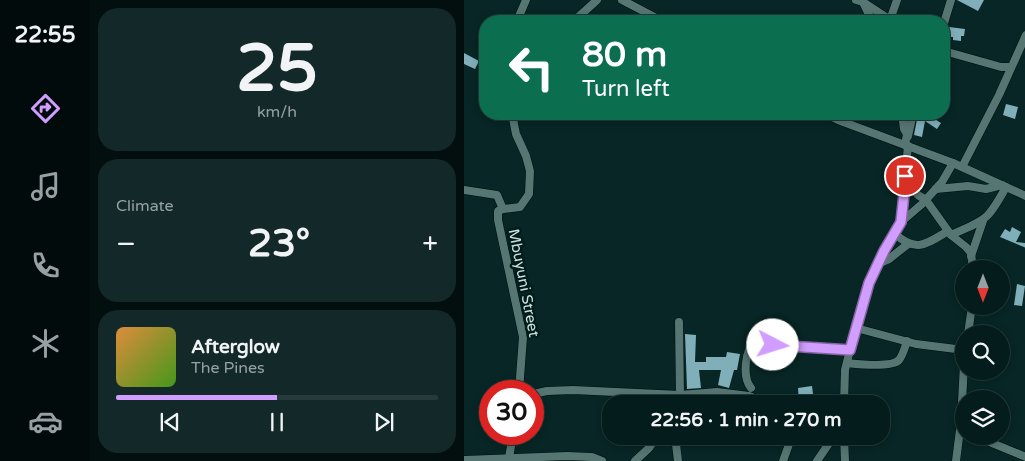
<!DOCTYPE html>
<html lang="en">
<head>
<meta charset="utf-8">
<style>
	:root { --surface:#051c1c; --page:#132929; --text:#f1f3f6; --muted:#97a1a3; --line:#263a3b; --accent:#d19dfe }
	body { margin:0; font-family:"Varela Round",sans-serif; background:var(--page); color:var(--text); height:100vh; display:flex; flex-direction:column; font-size:19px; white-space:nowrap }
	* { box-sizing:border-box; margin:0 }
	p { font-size:16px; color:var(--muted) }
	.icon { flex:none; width:28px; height:28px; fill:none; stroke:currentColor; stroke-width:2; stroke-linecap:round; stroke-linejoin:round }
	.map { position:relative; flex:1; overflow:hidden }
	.drawer { display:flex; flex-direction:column; gap:8px; padding:8px; background:#030f0f; width:374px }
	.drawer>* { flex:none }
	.guide { position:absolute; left:15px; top:15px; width:471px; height:105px; border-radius:20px; box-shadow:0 2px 8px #0003,0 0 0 1px var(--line); background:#0b6e4f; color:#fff; overflow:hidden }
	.needle { width:32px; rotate:180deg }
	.controls { position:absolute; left:491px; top:260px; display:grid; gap:10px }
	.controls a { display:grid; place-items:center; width:55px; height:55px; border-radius:50%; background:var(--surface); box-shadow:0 2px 8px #0003,0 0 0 1px var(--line); font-size:25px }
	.speed { position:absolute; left:15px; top:380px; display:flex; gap:10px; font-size:25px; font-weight:700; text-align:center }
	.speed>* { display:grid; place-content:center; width:65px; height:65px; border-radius:50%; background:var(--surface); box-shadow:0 2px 8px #0003,0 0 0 1px var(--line); line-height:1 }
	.speed .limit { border:8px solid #d22; background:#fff; color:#111 }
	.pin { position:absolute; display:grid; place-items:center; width:42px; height:42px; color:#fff; margin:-21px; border:2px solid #fff; border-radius:50%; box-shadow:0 1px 5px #0007 }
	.me { position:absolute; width:55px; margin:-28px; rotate:95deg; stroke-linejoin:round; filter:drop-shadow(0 0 4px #0008) }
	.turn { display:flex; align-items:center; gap:18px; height:105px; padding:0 20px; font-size:22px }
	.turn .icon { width:65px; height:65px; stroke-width:2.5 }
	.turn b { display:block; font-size:35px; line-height:42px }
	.big { font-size:38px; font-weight:700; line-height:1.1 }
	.drawer .widget { flex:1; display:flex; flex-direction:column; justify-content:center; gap:8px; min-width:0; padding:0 18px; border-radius:20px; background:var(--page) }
	.drawer .dial { align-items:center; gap:0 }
	.dial b { font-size:65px; line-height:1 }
	.song { display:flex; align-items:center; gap:15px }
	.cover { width:60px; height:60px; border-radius:8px; background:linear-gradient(135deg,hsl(30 70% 55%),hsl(100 70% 35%)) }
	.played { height:5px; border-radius:2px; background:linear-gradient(90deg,var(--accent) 50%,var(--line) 50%) }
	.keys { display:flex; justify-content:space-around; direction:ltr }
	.heat { display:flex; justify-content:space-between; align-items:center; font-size:28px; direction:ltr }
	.trip { position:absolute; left:138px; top:395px; width:288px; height:50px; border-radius:20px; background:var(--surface); box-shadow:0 2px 8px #0003,0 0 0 1px var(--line); font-weight:700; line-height:50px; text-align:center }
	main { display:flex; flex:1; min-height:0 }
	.tab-bar { display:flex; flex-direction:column; width:90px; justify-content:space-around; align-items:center; background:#020b0b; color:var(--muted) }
	.tab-bar .icon { width:35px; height:35px }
	.tab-bar .active { color:var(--accent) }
	.tab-bar b { font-size:22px; color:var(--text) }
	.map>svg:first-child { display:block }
	.building { fill:#80aeb9 }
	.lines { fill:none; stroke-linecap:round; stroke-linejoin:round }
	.minor-casing { stroke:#000e0d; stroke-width:9 }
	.minor { stroke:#567673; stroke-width:8 }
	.route-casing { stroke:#8866a5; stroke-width:12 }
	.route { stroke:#d19dfe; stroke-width:9 }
	.labels { text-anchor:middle; stroke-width:5; stroke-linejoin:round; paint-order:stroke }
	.street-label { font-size:15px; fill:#cfe0de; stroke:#001d1b }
</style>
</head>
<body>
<main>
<nav class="tab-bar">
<b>22:55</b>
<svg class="icon active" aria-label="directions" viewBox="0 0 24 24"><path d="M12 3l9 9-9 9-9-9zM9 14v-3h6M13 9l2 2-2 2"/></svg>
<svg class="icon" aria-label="music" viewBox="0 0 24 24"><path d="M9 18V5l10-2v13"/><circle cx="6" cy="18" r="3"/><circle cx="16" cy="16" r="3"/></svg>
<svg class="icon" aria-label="phone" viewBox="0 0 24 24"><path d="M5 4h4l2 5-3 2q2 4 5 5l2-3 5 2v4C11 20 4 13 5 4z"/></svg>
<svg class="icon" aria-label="climate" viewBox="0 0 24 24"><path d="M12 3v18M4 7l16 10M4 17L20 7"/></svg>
<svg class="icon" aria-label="car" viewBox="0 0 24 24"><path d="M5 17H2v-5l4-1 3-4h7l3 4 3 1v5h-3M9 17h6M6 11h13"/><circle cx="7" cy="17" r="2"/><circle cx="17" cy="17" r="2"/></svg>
</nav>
<section class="drawer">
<div class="widget dial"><b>25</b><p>km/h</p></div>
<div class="widget"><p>Climate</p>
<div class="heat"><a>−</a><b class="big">23°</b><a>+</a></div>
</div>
<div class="widget">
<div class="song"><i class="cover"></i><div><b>Afterglow</b><p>The Pines</p></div></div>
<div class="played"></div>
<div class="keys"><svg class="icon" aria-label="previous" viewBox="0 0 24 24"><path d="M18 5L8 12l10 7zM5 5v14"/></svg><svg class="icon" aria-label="pause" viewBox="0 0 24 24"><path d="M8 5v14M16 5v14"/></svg><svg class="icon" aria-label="next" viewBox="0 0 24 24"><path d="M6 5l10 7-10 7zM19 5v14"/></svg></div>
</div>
</section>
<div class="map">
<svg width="562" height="461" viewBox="0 0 562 461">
	<rect width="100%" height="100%" fill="#072625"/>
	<g class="building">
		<polygon points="493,0 520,0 514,11"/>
		<polygon points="485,27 501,29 500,36 497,36 497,41 489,40 489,37 486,37"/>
		<polygon points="0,53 15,61 11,69 0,64"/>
		<polygon points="542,104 554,107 551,119 539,115"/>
		<polygon points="454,114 465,114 464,115 477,123 473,129 461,121 458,137 450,135"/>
		<polygon points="548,227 557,232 552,242 562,243 562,248 536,237 541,229 546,232"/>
		<polygon points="553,284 561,286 558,306 550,305"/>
		<polygon points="221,334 232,335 231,362 242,362 242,357 262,357 263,352 276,354 273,370 270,370 265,388 254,385 257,370 235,370 237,388 223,389"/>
		<polygon points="348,386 350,402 335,403 334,388"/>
	</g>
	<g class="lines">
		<g class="minor-casing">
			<g id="minor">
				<polyline points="158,0 198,21"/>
				<polyline points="392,0 399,2 428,21"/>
				<polyline points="399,2 408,21"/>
				<polyline points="426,20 433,0"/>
				<polyline points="53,21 62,0"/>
				<polyline points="110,21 133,0"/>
				<polyline points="480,23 487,0"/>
				<polyline points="480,51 537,67 546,67"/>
				<polyline points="48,114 52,134 62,156 66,171 65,194 56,207 39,209 34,211 34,220 59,337 55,391"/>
				<polyline points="362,114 374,120 489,163 562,196"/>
				<polyline points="438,114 440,129 443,134 441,145"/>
				<polyline points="444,136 449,114"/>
				<polyline points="444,146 441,176 443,183 454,195 462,200 487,235 502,247 507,253 509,269"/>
				<polyline points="498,167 535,95 562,35"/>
				<polyline points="472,189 504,186 522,189 538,185"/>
				<polyline points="0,190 33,195 39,209"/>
				<polyline points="437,222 440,194 443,183"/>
				<path d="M430,233C452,253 461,245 484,231"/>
				<path d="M487,235C522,219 523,222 542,187"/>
				<polyline points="507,256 519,221"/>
				<polyline points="414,264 425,259 444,244"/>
				<polyline points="392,328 452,344 500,350"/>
				<polyline points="504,334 508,306"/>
				<path d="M383,363C393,364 428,368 435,360C439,355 441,347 443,341"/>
				<path d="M287,388C278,377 281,350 291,341L309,345L386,350"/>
				<polyline points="69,394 83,391 109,390 216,395 253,392 285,396 306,404"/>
				<polyline points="214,404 216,395 215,322"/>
				<polyline points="380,404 381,370 386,350 405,283 420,251 437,222 458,204 478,182 489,163"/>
				<polyline points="211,436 214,461"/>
				<polyline points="380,436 381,461"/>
				<polyline points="511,436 562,457"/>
				<polyline points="45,458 49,434"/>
				<polyline points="0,460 103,456 128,457 138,461"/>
				<polyline points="171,461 185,448 193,436"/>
				<polyline points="319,461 328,436"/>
				<polyline points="353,461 370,436"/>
				<polyline points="492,461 497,422 500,364"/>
			</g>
		</g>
		<use href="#minor" class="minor"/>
	</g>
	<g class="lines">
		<g class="route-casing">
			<polyline id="route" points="309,345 386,350 405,283 420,251 437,222 440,194 443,183 441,176"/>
		</g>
		<use href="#route" class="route"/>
	</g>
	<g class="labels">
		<g class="street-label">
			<text transform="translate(60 283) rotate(79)" y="5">Mbuyuni Street</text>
		</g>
	</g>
</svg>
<div class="controls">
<a><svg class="needle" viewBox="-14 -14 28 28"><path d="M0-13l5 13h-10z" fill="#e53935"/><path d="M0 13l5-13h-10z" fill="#97a1a3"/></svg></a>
<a><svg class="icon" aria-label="search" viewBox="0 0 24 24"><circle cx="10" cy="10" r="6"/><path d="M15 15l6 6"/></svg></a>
<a><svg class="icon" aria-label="layers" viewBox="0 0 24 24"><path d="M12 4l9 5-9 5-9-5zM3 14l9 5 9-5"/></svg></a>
</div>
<div class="speed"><div class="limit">30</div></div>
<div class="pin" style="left:441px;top:176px;background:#d93025"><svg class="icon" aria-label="arrive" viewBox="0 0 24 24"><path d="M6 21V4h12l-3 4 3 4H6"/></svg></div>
<svg class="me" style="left:309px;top:345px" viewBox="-20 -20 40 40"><circle r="19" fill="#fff"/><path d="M0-13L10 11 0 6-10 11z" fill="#d19dfe"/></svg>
<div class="trip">22:56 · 1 min · 270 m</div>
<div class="guide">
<div class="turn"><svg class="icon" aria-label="left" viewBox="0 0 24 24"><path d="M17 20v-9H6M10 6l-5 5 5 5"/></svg><div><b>80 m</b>Turn left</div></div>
</div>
</div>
</main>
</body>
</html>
